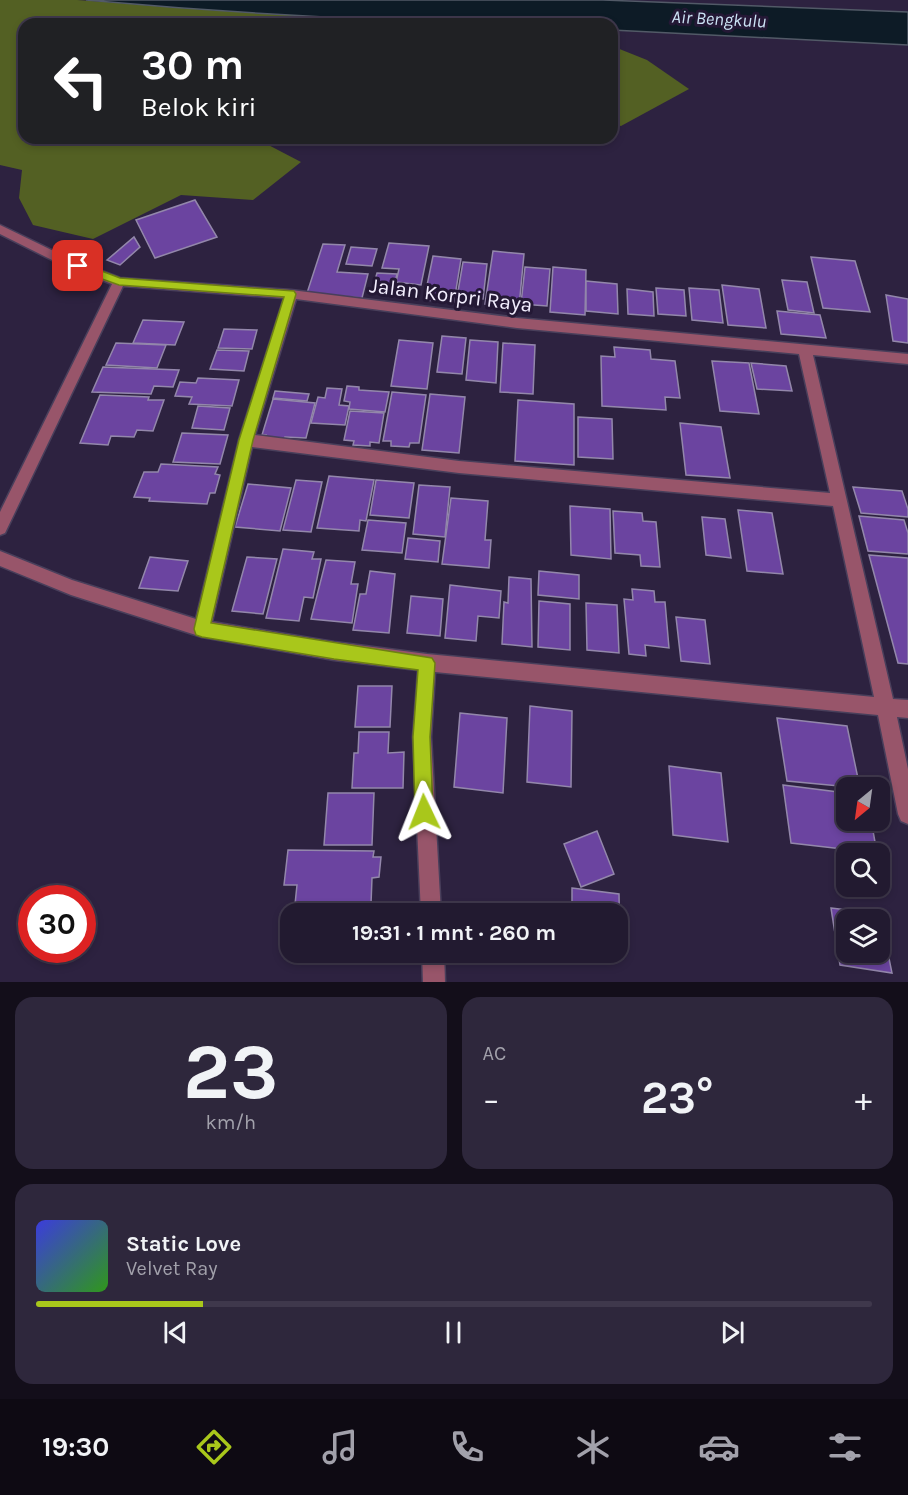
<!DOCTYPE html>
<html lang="id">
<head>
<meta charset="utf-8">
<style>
	:root { --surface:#221a30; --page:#2e273c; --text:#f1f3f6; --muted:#a2a1ab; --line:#3f384c; --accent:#a9c71b }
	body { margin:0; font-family:Karla,sans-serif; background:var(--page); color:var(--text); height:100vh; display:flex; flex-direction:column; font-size:22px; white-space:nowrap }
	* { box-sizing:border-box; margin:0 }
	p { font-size:20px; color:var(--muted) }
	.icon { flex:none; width:33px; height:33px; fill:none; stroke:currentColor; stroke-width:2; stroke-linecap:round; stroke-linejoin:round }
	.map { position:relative; height:982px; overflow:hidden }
	.details { display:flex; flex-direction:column; gap:15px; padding:15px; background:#130e1a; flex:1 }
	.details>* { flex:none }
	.guide { position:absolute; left:18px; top:18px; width:600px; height:126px; border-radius:18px; box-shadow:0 3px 9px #0003,0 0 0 2px var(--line); background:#202124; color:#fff; overflow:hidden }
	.needle { width:39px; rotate:209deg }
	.controls { position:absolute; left:836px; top:777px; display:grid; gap:12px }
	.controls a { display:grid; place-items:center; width:54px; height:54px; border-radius:12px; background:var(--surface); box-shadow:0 3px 9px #0003,0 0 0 2px var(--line); font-size:30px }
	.speed { position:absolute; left:18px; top:885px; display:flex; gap:12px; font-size:30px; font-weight:700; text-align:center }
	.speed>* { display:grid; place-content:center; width:78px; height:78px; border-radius:50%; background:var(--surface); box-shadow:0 3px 9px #0003,0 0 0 2px var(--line); line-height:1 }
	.speed .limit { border:9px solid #d22; background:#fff; color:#111 }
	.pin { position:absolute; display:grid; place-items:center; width:51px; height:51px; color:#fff; margin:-26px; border-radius:12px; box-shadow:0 3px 9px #0006 }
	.me { position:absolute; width:66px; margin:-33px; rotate:358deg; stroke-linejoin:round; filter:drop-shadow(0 0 4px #0008) }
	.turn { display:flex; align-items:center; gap:21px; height:126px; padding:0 24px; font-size:27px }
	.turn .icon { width:78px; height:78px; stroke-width:2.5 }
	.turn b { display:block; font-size:42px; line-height:51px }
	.big { font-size:45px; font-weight:700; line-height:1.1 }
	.details .card { flex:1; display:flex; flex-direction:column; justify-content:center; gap:9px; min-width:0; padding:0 21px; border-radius:18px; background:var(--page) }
	.details .dial { align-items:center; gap:0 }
	.dial b { font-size:78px; line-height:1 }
	.song { display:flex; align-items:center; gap:18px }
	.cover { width:72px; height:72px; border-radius:9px; background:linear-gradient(135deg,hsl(240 70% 55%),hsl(110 70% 35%)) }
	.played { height:6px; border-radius:3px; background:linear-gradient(90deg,var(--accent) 20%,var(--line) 20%) }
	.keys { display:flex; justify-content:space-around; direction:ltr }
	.heat { display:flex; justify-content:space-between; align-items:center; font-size:33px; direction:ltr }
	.details .tiles { flex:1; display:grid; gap:15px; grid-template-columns:1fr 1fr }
	.card:last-child { grid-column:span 2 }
	.trip { position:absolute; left:280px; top:903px; width:348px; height:60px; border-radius:18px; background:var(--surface); box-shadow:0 3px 9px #0003,0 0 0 2px var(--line); font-weight:700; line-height:60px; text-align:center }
	.tab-bar { display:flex; height:96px; justify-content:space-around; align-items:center; background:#0e0a13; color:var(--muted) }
	.tab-bar .icon { width:42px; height:42px }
	.tab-bar .selected { color:var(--accent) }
	.tab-bar b { font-size:27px; color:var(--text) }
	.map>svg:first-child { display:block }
	.forest { fill:#536023 }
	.water { fill:#0d1b26; stroke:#525a67; stroke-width:1.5 }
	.building { fill:#6b44a0; stroke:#9387ab; stroke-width:1.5; fill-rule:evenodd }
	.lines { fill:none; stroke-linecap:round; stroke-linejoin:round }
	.minor-casing { stroke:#493f5b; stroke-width:3 }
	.minor { fill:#98556a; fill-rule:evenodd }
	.route { fill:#a9c71b; stroke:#6e8112; stroke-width:1.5 }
	.labels { text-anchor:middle; stroke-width:6; stroke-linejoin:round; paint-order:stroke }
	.far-water-label { font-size:18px; font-style:italic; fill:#cde4f6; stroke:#241835 }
	.street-label { font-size:21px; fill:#f3eefe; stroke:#241835 }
</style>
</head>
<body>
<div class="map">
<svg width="908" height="982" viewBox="0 0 908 982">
	<rect width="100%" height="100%" fill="#2d2240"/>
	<g class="forest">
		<polygon points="0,0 77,0 421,24 24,24 24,138 255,138 301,162 253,200 181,195 93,239 33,225 19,198 22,170 0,165"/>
		<polygon points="612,46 647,60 689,89 621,126 612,124"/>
	</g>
	<path class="water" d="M86,0H603L908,12V45L612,30V24C437,24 261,16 86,0Z"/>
	<g class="building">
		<polygon points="195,200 217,237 155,258 136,220"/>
		<polygon points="134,237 140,247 120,265 107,260"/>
		<polygon points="389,243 429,246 421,285 396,282 399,269 382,268"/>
		<polygon points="323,244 345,245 337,272 368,274 362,298 307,293"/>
		<polygon points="351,247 377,249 372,266 346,264"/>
		<polygon points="493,251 524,254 519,307 485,304"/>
		<polygon points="433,256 461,259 454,302 424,300"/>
		<polygon points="811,257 855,261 870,312 823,308"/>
		<polygon points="463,262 487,264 483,299 457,297"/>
		<polygon points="525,267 550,269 547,306 521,304"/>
		<polygon points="553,267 586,270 585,315 550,312"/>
		<polygon points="377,273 397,274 393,291 372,290"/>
		<polygon points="782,280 807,282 814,313 788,310"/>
		<polygon points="586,281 617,284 618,314 586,311"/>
		<polygon points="722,285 759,289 766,328 728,325"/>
		<polygon points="656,288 684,290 686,316 658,314"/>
		<polygon points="689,288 719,290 723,323 692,320"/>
		<polygon points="627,289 653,292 654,316 628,314"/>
		<polygon points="886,295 908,299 908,343 893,341"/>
		<polygon points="777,311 820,315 826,338 781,334"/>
		<polygon points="143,320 184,322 175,345 133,343"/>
		<polygon points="224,329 257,330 252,349 218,348"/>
		<polygon points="442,336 466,338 462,374 437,372"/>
		<polygon points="399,340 433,343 427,389 391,386"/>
		<polygon points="470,340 498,342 496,383 466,380"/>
		<polygon points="116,343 166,345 157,368 106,365"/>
		<polygon points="503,343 535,345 533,394 500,392"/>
		<polygon points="614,347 650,350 651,359 675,361 680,398 665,397 666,410 602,406 601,356 615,357"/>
		<polygon points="217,350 249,351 244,371 210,369"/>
		<polygon points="712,361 749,363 759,414 720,411"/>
		<polygon points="751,363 786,366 792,391 757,389"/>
		<polygon points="103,367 179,370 173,387 154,386 151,394 92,392"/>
		<polygon points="198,378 239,380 232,406 189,404 192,397 175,396 180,382 196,383"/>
		<polygon points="347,386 359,387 359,390 389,392 385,412 349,409 350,402 344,401"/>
		<polygon points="327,388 342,389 339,405 349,406 345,425 311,423 318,397 325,398"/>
		<polygon points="275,391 309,394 307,401 273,398"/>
		<polygon points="392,392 426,395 419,443 410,443 409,447 391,446 391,441 383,441"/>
		<polygon points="430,394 465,397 459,453 422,450"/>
		<polygon points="100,395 149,397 148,400 164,400 153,431 137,430 134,437 111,436 108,445 80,443"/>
		<polygon points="273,399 315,403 306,438 285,437 285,441 265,439 266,435 262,435"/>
		<polygon points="518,400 574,404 574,465 515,461"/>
		<polygon points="198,406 230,408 224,430 192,428"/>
		<polygon points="350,411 384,413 379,443 370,442 370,446 353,445 354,441 344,440"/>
		<polygon points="578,417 612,419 613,459 578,457"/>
		<polygon points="680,423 721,427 730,478 686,475"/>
		<polygon points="182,433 228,435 220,464 173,462"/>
		<polygon points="161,464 218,467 215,474 220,475 215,493 210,493 207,504 149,501 150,498 134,497 144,472 158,472"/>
		<polygon points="329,476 374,480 366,521 360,520 359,531 317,528"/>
		<polygon points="296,480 322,482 311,532 283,530"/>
		<polygon points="376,480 414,483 409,518 370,515"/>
		<polygon points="248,484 291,488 280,531 235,527"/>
		<polygon points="419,485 450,487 445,537 413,534"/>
		<polygon points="853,487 902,491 908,509 908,517 861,513"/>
		<polygon points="451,498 488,501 485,540 491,540 489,568 442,564"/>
		<polygon points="570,506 610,509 611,559 571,555"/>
		<polygon points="738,510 772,513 783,574 747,571"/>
		<polygon points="613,511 642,513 643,521 656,522 660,567 641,566 640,555 615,553"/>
		<polygon points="859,516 904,520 908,533 908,554 868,551"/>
		<polygon points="702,517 725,519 731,558 706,555"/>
		<polygon points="368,520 406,523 402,553 362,550"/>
		<polygon points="408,538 440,541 438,562 405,559"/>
		<polygon points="283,549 314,552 312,559 321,559 313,598 304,597 299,621 266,618"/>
		<polygon points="869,555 908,558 908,664 898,663"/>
		<polygon points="150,557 188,561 178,591 139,588"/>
		<polygon points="247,557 277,559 263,614 232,611"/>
		<polygon points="326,560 355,562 351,584 358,584 352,623 311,619"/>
		<polygon points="370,571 395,574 389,633 353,630 360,594 366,594"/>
		<polygon points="539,571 579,575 579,599 538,595"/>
		<polygon points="509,577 531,579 532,647 502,644 504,602 508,603"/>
		<polygon points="450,585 501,591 499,618 478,616 476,641 445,638"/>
		<polygon points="632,589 654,591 655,602 665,602 669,648 645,645 646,656 629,654 624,599 633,600"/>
		<polygon points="411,596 443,599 440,636 407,633"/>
		<polygon points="539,601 570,604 570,650 538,647"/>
		<polygon points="586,603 617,605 619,653 587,650"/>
		<polygon points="676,617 705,620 710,664 681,661"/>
		<polygon points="358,686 392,686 390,727 355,727"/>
		<polygon points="530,706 572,711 571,787 527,782"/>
		<polygon points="460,713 507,718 503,793 454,787"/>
		<polygon points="777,718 847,726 860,788 787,781"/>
		<polygon points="359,732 389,732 388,753 404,752 403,788 352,788 354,753 358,753"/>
		<polygon points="669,766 721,773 728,842 673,835"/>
		<polygon points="783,785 846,793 846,820 871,820 877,853 791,843"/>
		<polygon points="328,793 374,793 372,845 324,845"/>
		<polygon points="597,831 614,874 581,887 564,844"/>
		<polygon points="288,850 374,851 373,857 381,857 379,877 372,878 371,904 325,904 325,914 294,914 297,885 284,885"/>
		<polygon points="572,888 619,894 620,953 617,952 618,914 572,914"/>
		<path d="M831,908L880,914L892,973L840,965ZM846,920H879V952H846Z"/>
	</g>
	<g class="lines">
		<g class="minor-casing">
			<g id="minor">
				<path d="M0,225L68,258L120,278L291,290L517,318L908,354V364L813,355L893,699L908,700V718L897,717L908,769V824L901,821L898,814L878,715L435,672L431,737L441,914H421L413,737L418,670L334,660L202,637L71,595L0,566V551L72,580L196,619L239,440L284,298L123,286L5,533L0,535V512L112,284L60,264L0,234ZM296,299L517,328L799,354L830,493L459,461L255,435ZM252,447L459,473L833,506L874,697L427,654L334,642L212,622Z"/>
				<polygon points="422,952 444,952 445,982 423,982"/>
			</g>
		</g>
		<use href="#minor" class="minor"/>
	</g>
	<polygon class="route" points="78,262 120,278 294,291 296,294 253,440 211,623 432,658 435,663 430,737 433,812 430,818 424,820 417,818 415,812 413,737 418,670 334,659 202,637 196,635 194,629 239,440 284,297 119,285 74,269 73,266"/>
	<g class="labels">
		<g class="far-water-label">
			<text transform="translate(719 19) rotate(3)" y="6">Air Bengkulu</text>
		</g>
		<g class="street-label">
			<text transform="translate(451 295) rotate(7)" y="7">Jalan Korpri Raya</text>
		</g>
	</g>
</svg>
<div class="controls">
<a><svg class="needle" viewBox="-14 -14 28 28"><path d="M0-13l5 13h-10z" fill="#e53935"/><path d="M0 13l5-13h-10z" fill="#a2a1ab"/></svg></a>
<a><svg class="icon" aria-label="search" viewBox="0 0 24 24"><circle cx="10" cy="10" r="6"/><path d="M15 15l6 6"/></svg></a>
<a><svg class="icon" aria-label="layers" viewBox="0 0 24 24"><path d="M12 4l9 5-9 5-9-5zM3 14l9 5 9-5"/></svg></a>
</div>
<div class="speed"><div class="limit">30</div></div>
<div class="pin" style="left:78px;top:266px;background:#d93025"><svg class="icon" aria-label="arrive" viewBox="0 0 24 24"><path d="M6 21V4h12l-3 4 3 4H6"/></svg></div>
<svg class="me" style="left:424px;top:812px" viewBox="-20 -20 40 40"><path d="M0-17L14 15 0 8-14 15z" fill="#a9c71b" stroke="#fff" stroke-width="4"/></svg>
<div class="trip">19:31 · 1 mnt · 260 m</div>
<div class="guide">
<div class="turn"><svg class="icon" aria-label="left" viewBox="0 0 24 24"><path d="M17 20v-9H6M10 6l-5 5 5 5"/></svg><div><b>30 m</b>Belok kiri</div></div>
</div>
</div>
<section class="details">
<div class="tiles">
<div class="card dial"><b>23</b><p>km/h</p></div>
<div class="card"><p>AC</p>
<div class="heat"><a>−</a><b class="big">23°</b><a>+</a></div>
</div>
<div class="card">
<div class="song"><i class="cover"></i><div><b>Static Love</b><p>Velvet Ray</p></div></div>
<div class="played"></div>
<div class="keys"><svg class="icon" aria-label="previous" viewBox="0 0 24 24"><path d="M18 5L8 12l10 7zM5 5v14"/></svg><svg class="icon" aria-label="pause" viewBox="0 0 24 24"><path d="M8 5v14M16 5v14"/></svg><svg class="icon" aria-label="next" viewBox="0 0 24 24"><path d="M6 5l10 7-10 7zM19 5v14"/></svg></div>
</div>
</div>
</section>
<nav class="tab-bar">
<b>19:30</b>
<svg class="icon selected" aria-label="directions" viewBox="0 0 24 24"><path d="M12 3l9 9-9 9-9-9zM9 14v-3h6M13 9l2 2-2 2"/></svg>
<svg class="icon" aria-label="music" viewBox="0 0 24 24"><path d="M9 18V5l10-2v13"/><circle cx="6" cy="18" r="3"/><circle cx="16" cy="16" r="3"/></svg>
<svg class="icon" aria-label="phone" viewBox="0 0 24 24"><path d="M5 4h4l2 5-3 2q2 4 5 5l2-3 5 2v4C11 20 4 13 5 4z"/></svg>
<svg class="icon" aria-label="climate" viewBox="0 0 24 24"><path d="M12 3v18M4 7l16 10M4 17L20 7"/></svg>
<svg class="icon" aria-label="car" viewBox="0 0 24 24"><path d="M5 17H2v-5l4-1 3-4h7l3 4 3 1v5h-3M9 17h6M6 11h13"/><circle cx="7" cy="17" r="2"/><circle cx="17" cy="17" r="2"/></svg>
<svg class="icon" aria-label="filters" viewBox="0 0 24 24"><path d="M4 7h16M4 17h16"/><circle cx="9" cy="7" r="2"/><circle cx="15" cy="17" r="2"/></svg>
</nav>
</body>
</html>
